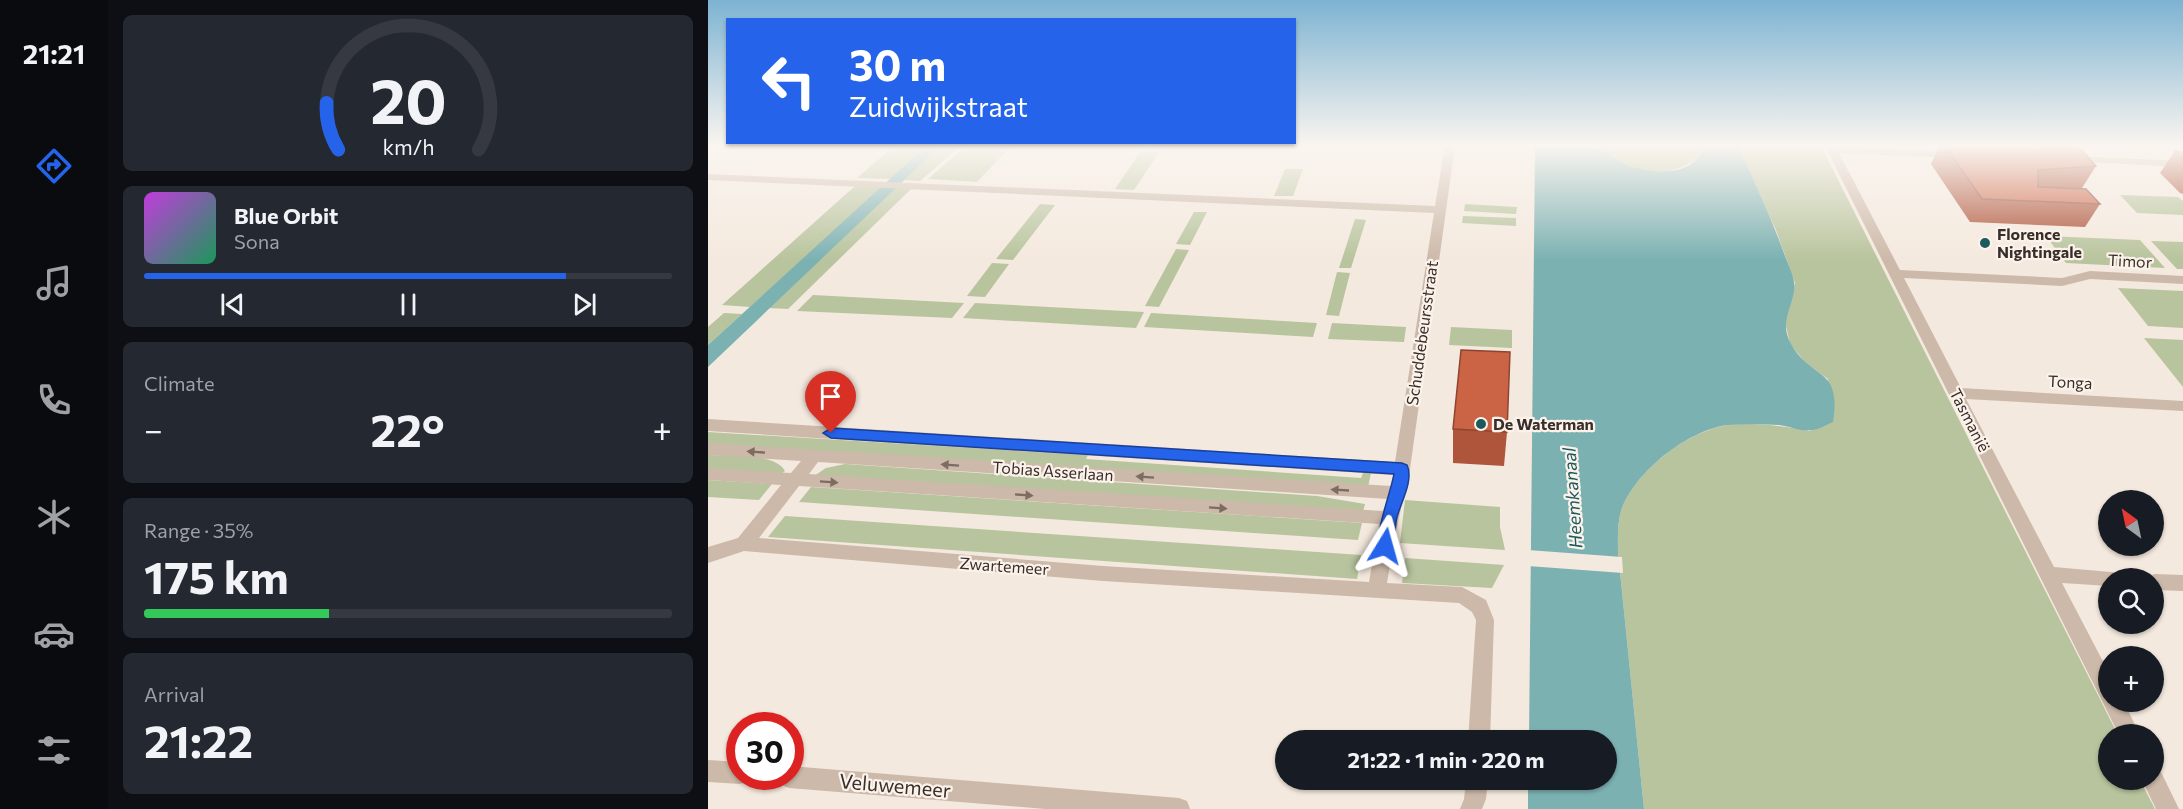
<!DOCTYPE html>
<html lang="en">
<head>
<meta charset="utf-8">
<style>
	:root { --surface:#171b24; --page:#242831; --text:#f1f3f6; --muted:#9ea1a6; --line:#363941; --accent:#2563eb }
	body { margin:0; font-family:Commissioner,sans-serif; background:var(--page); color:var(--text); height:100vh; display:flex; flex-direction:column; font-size:22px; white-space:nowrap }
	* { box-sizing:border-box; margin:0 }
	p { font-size:20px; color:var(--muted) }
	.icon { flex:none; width:33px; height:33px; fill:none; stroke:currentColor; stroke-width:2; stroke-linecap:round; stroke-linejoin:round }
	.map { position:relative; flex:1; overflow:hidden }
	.sheet { display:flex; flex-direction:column; gap:15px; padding:15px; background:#0d0f14; width:600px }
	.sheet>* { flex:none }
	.banner { position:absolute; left:18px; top:18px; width:570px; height:126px; border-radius:0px; box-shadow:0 2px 4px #0004; background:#2563eb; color:#fff; overflow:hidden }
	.needle { width:39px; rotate:327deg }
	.buttons { position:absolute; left:1390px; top:490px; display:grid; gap:12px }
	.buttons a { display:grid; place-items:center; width:66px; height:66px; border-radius:50%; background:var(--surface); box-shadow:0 2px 4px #0004; font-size:30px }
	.speed { position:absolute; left:18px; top:712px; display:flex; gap:12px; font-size:30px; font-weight:700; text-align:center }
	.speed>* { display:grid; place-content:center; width:78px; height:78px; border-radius:50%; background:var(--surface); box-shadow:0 2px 4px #0004; line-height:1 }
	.speed .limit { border:9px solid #d22; background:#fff; color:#111 }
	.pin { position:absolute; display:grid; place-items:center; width:51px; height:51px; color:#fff; margin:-62px -26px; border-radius:50% 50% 50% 0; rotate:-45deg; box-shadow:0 0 6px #0007 }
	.pin .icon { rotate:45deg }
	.me { position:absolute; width:66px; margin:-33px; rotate:8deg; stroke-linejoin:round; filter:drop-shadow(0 0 4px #0008) }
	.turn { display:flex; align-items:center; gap:21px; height:126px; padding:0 24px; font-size:27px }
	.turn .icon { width:78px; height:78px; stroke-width:2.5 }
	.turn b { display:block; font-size:42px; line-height:51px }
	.big { font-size:45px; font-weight:700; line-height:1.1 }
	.sheet .tile { flex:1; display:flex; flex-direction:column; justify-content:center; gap:9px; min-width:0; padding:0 21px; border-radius:9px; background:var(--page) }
	.sheet .dial { align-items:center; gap:0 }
	.dial svg { height:156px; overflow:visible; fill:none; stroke:var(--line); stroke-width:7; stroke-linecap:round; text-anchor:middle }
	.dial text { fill:var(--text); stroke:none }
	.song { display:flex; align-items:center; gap:18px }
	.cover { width:72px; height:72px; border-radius:9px; background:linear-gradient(135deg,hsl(290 70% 55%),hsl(150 70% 35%)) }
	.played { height:6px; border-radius:3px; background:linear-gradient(90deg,var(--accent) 80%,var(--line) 80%) }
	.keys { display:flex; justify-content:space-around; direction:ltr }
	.heat { display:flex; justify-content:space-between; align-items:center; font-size:33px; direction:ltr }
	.charge { height:9px; border-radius:4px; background:linear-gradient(90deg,#34c759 35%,var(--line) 0) }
	.trip { position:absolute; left:567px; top:730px; width:342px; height:60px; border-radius:30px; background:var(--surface); box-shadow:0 2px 4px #0004; font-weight:700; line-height:60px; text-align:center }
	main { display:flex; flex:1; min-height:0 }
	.dock { display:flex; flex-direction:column; width:108px; justify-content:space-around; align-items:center; background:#090b0e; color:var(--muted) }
	.dock .icon { width:42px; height:42px }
	.dock .selected { color:var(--accent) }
	.dock b { font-size:27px; color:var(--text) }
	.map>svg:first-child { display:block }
	.green { fill:#b8c49d }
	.water { fill:#7cb1b2 }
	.pier { fill:#f4e9de }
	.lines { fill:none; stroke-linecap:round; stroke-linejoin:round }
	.street { fill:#cdb9a9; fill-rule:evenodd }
	.wall { fill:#af553b }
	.building { fill:#cb6345; stroke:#8e4530; stroke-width:1.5 }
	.oneway { fill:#7c6d63 }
	.route { fill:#2563eb; stroke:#184099; stroke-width:1.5 }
	.poi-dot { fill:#1d5a5d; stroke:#fbf3eb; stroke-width:2 }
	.labels { text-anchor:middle; stroke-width:4.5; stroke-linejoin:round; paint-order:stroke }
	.poi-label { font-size:16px; font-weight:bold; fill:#3a2e29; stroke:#fbf3eb; text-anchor:start }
	.street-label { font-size:16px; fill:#3a2e29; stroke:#fbf3eb }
	.water-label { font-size:18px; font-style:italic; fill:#1d5a5d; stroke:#fbf3eb }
	.near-street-label { font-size:20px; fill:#3a2e29; stroke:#fbf3eb }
</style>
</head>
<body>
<main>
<nav class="dock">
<b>21:21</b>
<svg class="icon selected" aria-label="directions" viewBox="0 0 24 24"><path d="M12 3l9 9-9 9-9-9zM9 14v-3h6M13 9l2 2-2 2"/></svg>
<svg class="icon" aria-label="music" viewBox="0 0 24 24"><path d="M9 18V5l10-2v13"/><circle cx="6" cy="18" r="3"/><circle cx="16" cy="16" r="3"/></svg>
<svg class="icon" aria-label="phone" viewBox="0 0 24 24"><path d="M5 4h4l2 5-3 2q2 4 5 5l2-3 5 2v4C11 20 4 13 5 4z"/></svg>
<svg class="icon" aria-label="climate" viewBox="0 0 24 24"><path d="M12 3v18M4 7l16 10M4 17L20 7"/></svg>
<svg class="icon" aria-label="car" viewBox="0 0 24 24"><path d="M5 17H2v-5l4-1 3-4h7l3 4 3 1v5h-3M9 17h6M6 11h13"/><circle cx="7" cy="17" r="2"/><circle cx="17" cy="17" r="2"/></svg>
<svg class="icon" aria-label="filters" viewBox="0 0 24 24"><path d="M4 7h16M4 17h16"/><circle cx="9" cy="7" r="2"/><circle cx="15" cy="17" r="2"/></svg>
</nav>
<section class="sheet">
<div class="tile dial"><svg viewBox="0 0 100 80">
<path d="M14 69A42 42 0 1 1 86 69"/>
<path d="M14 69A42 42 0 0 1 8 45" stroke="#2563eb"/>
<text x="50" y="56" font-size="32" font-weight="700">20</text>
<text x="50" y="72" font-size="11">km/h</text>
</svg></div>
<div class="tile">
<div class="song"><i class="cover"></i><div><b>Blue Orbit</b><p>Sona</p></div></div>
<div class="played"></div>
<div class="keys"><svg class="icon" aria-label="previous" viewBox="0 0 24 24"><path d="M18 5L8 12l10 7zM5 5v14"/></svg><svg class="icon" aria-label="pause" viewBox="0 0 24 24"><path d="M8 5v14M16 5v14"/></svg><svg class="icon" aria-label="next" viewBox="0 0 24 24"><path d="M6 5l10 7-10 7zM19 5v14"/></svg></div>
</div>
<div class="tile"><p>Climate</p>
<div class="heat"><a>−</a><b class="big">22°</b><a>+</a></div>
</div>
<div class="tile"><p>Range · 35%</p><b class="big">175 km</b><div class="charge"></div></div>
<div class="tile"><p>Arrival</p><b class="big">21:22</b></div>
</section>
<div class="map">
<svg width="1475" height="809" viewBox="0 0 1475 809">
	<rect width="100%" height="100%" fill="#f4e9de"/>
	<g class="green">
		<polygon points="186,146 218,146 183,179 149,178"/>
		<polygon points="232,146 252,146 212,181 195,180"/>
		<polygon points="258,146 303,146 269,182 220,179"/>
		<path d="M887,146H995C993,156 985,162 976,166C948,180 910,166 887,146Z"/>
		<path d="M1029,146H1113L1410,735H1401V780H1432L1447,809H936L910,552C910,539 909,525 913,511C926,472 979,431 1020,425C1047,422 1076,426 1102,431L1120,379L1097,362L1082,344L1077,321L1087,283L1068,230Z"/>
		<polygon points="433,151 451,152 426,190 407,189"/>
		<polygon points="577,169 595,169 585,196 566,196"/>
		<polygon points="147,186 175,187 42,307 14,305"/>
		<polygon points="188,187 203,189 80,309 60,308"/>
		<polygon points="1412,195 1470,197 1475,201 1475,215 1429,213"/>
		<polygon points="332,204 347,205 305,260 288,259"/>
		<polygon points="757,204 809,207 808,214 756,211"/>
		<polygon points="486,212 499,212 482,245 468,244"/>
		<polygon points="755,216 808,218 808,226 754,223"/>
		<polygon points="647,219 658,220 643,268 631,268"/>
		<polygon points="1338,236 1432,240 1457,268 1358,263"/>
		<polygon points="1443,241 1475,242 1475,269 1469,269"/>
		<polygon points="468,249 481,250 451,307 437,306"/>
		<polygon points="284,263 301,264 277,297 259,296"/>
		<polygon points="629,272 642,273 631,316 618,315"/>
		<polygon points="1410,288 1475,291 1475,328 1440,326"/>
		<polygon points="105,295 256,303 244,318 89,311"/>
		<polygon points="267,303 436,312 428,328 255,318"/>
		<polygon points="16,313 34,314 0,345 0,327"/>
		<polygon points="443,313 609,323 605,337 436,327"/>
		<polygon points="624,323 698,327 696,342 620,339"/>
		<polygon points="743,327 804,330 804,348 741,345"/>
		<polygon points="1436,338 1475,340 1475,387"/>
		<polygon points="0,432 380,455 378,459 653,478 655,473 663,473 660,487 0,445"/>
		<path d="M0,455C20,456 67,452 77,471L74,473L0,469Z"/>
		<polygon points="137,464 609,496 657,504 655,512 106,476 118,468"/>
		<polygon points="0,480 64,484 51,500 0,497"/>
		<polygon points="103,487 654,523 650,540 91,502"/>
		<polygon points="697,500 792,507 792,527 797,550 692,543"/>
		<polygon points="77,516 653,555 649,579 60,537"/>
		<polygon points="697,558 796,565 784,588 694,583"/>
	</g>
	<g class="water">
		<polygon points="218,146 232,146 0,367 0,345"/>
		<path d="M827,146C839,146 878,143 887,147C898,151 908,161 919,165C942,174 988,178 995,146L1030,147C1047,183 1064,219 1077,256C1080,264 1085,274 1086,282C1089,303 1069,319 1083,344C1103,380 1134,366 1125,422C1118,425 1110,430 1103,430C1093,432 1081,426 1071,425C1055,424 1036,424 1020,425C980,430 926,472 913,511C909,525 910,539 910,552L936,809H820V780H898V741H821Z"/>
	</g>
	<polygon class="pier" points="820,550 914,557 915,573 820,566"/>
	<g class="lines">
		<g class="street">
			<path d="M737,146H747L702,469C693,507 685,544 679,583L754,587L778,600L786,620L782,741H760L768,620L764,612L751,603L395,581L36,551L0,563V547L30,538L73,485L0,480V468L83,473L93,461L0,455V443L683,486L685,475L0,431V419L687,462L726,213L0,180V174L727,206ZM110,462L680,499L675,511L101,474ZM91,486L671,524L661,582L395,566L51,538Z"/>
			<polygon points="1117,146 1247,152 1252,155 1247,158 1131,153 1192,270 1354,278 1382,271 1475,276 1475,284 1382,279 1354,286 1196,278 1253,388 1475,401 1475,411 1258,399 1346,567 1414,573 1417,579 1401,579 1401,586 1354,583 1401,673 1401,702 1416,702 1432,735 1411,735"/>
			<polygon points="1364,156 1475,161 1475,167 1360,161 1360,157"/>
			<polygon points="1446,574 1475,575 1475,591 1446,590 1446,579 1438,579"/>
			<polygon points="0,760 32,762 32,777 41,777 40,781 32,784 0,782"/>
			<polygon points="82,766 471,798 479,801 482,809 337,809 81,788 73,785 70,777 82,777"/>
			<polygon points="1446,770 1453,772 1471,809 1448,809 1434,780 1446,780"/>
			<polygon points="758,780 780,780 778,799 774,809 752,809 756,799"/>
		</g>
	</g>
	<g class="wall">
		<polygon points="1231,146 1360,146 1388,166 1374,188 1392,204 1377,227 1262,222 1223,164"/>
		<polygon points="1467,151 1475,152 1475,194 1472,193 1452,173"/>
		<polygon points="745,429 799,432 796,466 745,463"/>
	</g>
	<g class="building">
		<polygon points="1237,146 1371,147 1388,166 1330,170 1330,187 1378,189 1392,204 1274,199"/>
		<polygon points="1467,151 1475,152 1475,159"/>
		<polygon points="753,350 802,352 799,432 745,429"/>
	</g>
	<defs><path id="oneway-solid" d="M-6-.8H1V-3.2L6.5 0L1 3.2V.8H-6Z" transform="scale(1.5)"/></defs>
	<g class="oneway">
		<use href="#oneway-solid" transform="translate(48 452) rotate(-176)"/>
		<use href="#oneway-solid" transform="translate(242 465) rotate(-176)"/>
		<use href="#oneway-solid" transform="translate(437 477) rotate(-176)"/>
		<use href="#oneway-solid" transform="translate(121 482) rotate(4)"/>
		<use href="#oneway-solid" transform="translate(632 490) rotate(-177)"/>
		<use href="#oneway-solid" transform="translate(316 495) rotate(4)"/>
		<use href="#oneway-solid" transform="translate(510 508) rotate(4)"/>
	</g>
	<linearGradient id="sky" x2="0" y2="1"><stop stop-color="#7db3d2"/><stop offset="0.56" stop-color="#faf5f0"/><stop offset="1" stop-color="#faf5f0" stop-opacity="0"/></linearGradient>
	<rect width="1475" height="260" fill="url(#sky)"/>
	<path class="route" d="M123,428L694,463L699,465C706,480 693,502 689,517C686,528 688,541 683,551L677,553L672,551C665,537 683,492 686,474L123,438L115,433Z"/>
	<g class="poi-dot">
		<circle cx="1277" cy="243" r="6"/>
		<circle cx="773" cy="424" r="6"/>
	</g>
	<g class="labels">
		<g class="poi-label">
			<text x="1289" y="240">Florence<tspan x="1289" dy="18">Nightingale</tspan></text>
			<text x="785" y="430">De Waterman</text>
		</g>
		<g class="street-label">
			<text transform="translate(1422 261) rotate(3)" y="6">Timor</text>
			<text transform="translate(714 333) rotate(-82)" y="6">Schuddebeursstraat</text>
			<text transform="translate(1362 382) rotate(3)" y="6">Tonga</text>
			<text transform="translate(1262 420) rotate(63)" y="6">Tasmanië</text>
			<text transform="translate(345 471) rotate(4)" y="6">Tobias Asserlaan</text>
			<text transform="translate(296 566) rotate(4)" y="6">Zwartemeer</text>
		</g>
		<g class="water-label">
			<text transform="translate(865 498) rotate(-94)" y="6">Heemkanaal</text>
		</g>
		<g class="near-street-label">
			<text transform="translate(187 786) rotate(5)" y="7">Veluwemeer</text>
		</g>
	</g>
</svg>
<div class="buttons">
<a><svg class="needle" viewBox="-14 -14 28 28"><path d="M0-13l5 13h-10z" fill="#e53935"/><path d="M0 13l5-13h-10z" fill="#9ea1a6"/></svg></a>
<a><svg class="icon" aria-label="search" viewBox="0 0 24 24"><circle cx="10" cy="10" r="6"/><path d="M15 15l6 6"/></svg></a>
<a>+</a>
<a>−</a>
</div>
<div class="speed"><div class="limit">30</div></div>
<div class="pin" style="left:123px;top:433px;background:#d93025"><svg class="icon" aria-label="arrive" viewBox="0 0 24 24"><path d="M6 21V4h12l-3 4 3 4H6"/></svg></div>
<svg class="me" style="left:677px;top:546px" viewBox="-20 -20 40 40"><path d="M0-17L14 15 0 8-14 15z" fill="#2563eb" stroke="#fff" stroke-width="4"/></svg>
<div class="trip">21:22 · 1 min · 220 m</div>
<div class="banner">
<div class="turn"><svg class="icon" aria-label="left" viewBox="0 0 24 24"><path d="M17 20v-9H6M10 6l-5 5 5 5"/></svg><div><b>30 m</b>Zuidwijkstraat</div></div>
</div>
</div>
</main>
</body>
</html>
